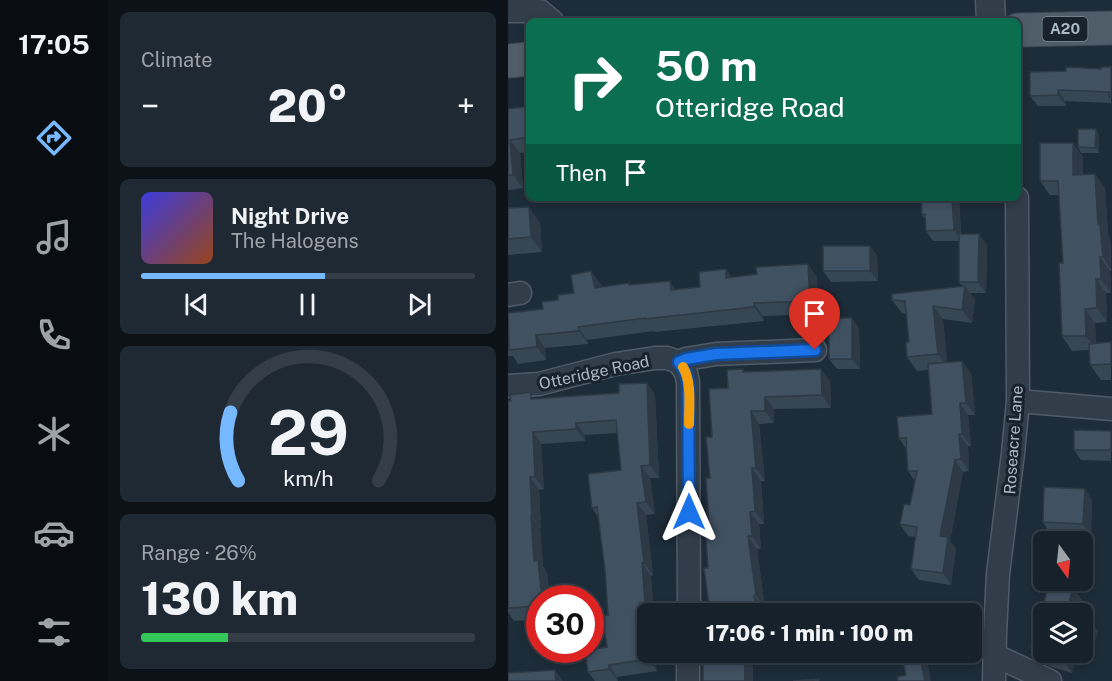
<!DOCTYPE html>
<html lang="en">
<head>
<meta charset="utf-8">
<style>
	:root { --surface:#16212b; --page:#1f2933; --text:#f1f3f6; --muted:#9ea3a9; --line:#353e47; --accent:#77b9ff }
	body { margin:0; font-family:"Public Sans",sans-serif; background:var(--page); color:var(--text); height:100vh; display:flex; flex-direction:column; font-size:22px; white-space:nowrap }
	* { box-sizing:border-box; margin:0 }
	p { font-size:20px; color:var(--muted) }
	.icon { flex:none; width:33px; height:33px; fill:none; stroke:currentColor; stroke-width:2; stroke-linecap:round; stroke-linejoin:round }
	.map { position:relative; flex:1; overflow:hidden }
	.sheet { display:flex; flex-direction:column; gap:12px; padding:12px; background:#0c1218; width:400px }
	.sheet>* { flex:none }
	.hud { position:absolute; left:18px; top:18px; width:495px; height:183px; border-radius:9px; box-shadow:0 3px 9px #0003,0 0 0 2px var(--line); background:#0b6e4f; color:#fff; overflow:hidden }
	.needle { width:39px; rotate:165deg }
	.controls { position:absolute; left:525px; top:531px; display:grid; gap:12px }
	.controls a { display:grid; place-items:center; width:60px; height:60px; border-radius:9px; background:var(--surface); box-shadow:0 3px 9px #0003,0 0 0 2px var(--line); font-size:30px }
	.speed { position:absolute; left:18px; top:585px; display:flex; gap:12px; font-size:30px; font-weight:700; text-align:center }
	.speed>* { display:grid; place-content:center; width:78px; height:78px; border-radius:50%; background:var(--surface); box-shadow:0 3px 9px #0003,0 0 0 2px var(--line); line-height:1 }
	.speed .limit { border:9px solid #d22; background:#fff; color:#111 }
	.pin { position:absolute; display:grid; place-items:center; width:51px; height:51px; color:#fff; margin:-62px -26px; border-radius:50% 50% 50% 0; rotate:-45deg; box-shadow:0 0 6px #0007 }
	.pin .icon { rotate:45deg }
	.me { position:absolute; width:66px; margin:-33px; rotate:0deg; stroke-linejoin:round; filter:drop-shadow(0 0 4px #0008) }
	.turn { display:flex; align-items:center; gap:21px; height:126px; padding:0 30px; font-size:27px }
	.turn .icon { width:78px; height:78px; stroke-width:2.5 }
	.turn b { display:block; font-size:42px; line-height:51px }
	.then { display:flex; align-items:center; height:57px; padding:0 30px; background:#0003; gap:12px; font-size:22px }
	.big { font-size:45px; font-weight:800; line-height:1.1 }
	.sheet .card { flex:1; display:flex; flex-direction:column; justify-content:center; gap:9px; min-width:0; padding:0 21px; border-radius:9px; background:var(--page) }
	.sheet .dial { align-items:center; gap:0 }
	.dial svg { height:156px; overflow:visible; fill:none; stroke:var(--line); stroke-width:7; stroke-linecap:round; text-anchor:middle }
	.dial text { fill:var(--text); stroke:none }
	.song { display:flex; align-items:center; gap:18px }
	.cover { width:72px; height:72px; border-radius:9px; background:linear-gradient(135deg,hsl(240 70% 55%),hsl(20 70% 35%)) }
	.played { height:6px; border-radius:3px; background:linear-gradient(90deg,var(--accent) 55%,var(--line) 55%) }
	.keys { display:flex; justify-content:space-around; direction:ltr }
	.heat { display:flex; justify-content:space-between; align-items:center; font-size:33px; direction:ltr }
	.charge { height:9px; border-radius:4px; background:linear-gradient(90deg,#34c759 26%,var(--line) 0) }
	.trip { position:absolute; left:129px; top:603px; width:345px; height:60px; border-radius:9px; background:var(--surface); box-shadow:0 3px 9px #0003,0 0 0 2px var(--line); font-weight:800; line-height:60px; text-align:center }
	main { display:flex; flex:1; min-height:0 }
	.tabs { display:flex; flex-direction:column; width:108px; justify-content:space-around; align-items:center; background:#090d11; color:var(--muted) }
	.tabs .icon { width:42px; height:42px }
	.tabs .active { color:var(--accent) }
	.tabs b { font-size:27px; color:var(--text) }
	.map>svg:first-child { display:block }
	.lines { fill:none; stroke-linecap:round; stroke-linejoin:round }
	.minor-casing { stroke:#4f5b67; stroke-width:25 }
	.tertiary-casing { stroke:#4f5b67; stroke-width:31 }
	.primary-casing { stroke:#3b4652; stroke-width:35 }
	.minor { stroke:#313d49; stroke-width:22 }
	.tertiary { stroke:#313d49; stroke-width:28 }
	.primary { stroke:#4f5d69; stroke-width:33 }
	.wall { fill:#374653 }
	.shaded-wall { fill:#2d3944 }
	.building { fill:#405161; stroke:#2d3944; stroke-width:1.5 }
	.route-casing { stroke:#114b97; stroke-width:15 }
	.route { stroke:#1a73e8; stroke-width:10 }
	.slow { stroke:#f59e0b; stroke-width:10 }
	.labels { text-anchor:middle; stroke-width:6; stroke-linejoin:round; paint-order:stroke }
	.shield { fill:#17222d; stroke:#7f8b98; stroke-width:1.5 }
	.shield-label { font-size:15px; font-weight:bold; fill:#abb8c6 }
	.street-label { font-size:16px; fill:#abb8c6; stroke:#17222d }
</style>
</head>
<body>
<main>
<nav class="tabs">
<b>17:05</b>
<svg class="icon active" aria-label="directions" viewBox="0 0 24 24"><path d="M12 3l9 9-9 9-9-9zM9 14v-3h6M13 9l2 2-2 2"/></svg>
<svg class="icon" aria-label="music" viewBox="0 0 24 24"><path d="M9 18V5l10-2v13"/><circle cx="6" cy="18" r="3"/><circle cx="16" cy="16" r="3"/></svg>
<svg class="icon" aria-label="phone" viewBox="0 0 24 24"><path d="M5 4h4l2 5-3 2q2 4 5 5l2-3 5 2v4C11 20 4 13 5 4z"/></svg>
<svg class="icon" aria-label="climate" viewBox="0 0 24 24"><path d="M12 3v18M4 7l16 10M4 17L20 7"/></svg>
<svg class="icon" aria-label="car" viewBox="0 0 24 24"><path d="M5 17H2v-5l4-1 3-4h7l3 4 3 1v5h-3M9 17h6M6 11h13"/><circle cx="7" cy="17" r="2"/><circle cx="17" cy="17" r="2"/></svg>
<svg class="icon" aria-label="filters" viewBox="0 0 24 24"><path d="M4 7h16M4 17h16"/><circle cx="9" cy="7" r="2"/><circle cx="15" cy="17" r="2"/></svg>
</nav>
<section class="sheet">
<div class="card"><p>Climate</p>
<div class="heat"><a>−</a><b class="big">20°</b><a>+</a></div>
</div>
<div class="card">
<div class="song"><i class="cover"></i><div><b>Night Drive</b><p>The Halogens</p></div></div>
<div class="played"></div>
<div class="keys"><svg class="icon" aria-label="previous" viewBox="0 0 24 24"><path d="M18 5L8 12l10 7zM5 5v14"/></svg><svg class="icon" aria-label="pause" viewBox="0 0 24 24"><path d="M8 5v14M16 5v14"/></svg><svg class="icon" aria-label="next" viewBox="0 0 24 24"><path d="M6 5l10 7-10 7zM19 5v14"/></svg></div>
</div>
<div class="card dial"><svg viewBox="0 0 100 80">
<path d="M14 69A42 42 0 1 1 86 69"/>
<path d="M14 69A42 42 0 0 1 10 34" stroke="#77b9ff"/>
<text x="50" y="56" font-size="32" font-weight="700">29</text>
<text x="50" y="72" font-size="11">km/h</text>
</svg></div>
<div class="card"><p>Range · 26%</p><b class="big">130 km</b><div class="charge"></div></div>
</section>
<div class="map">
<svg width="604" height="681" viewBox="0 0 604 681">
	<rect width="100%" height="100%" fill="#1d2c39"/>
	<g class="lines">
		<g class="minor-casing">
			<g id="minor">
				<polyline points="0,11 32,11 44,21"/>
				<polyline points="0,295 12,293"/>
				<polyline points="171,362 178,373 180,382 181,614"/>
				<polyline points="0,386 31,384 108,364 147,358 159,358 171,362 178,359 208,354 307,350"/>
				<polyline points="510,401 604,409"/>
				<polyline points="486,655 542,681"/>
				<polyline points="180,681 180,652"/>
				<polyline points="486,681 487,633 490,574 505,453 510,401 509,198"/>
			</g>
		</g>
		<g class="tertiary-casing">
			<polyline id="tertiary" points="482,0 483,21"/>
		</g>
		<g class="primary-casing">
			<g id="primary">
				<polyline points="510,30 604,28"/>
				<polyline points="0,61 21,59"/>
			</g>
		</g>
		<use href="#minor" class="minor"/>
		<use href="#tertiary" class="tertiary"/>
		<use href="#primary" class="primary"/>
	</g>
	<g class="wall">
		<polygon points="603,67 603,103 557,101 558,106 530,106 522,96 558,71 593,69"/>
		<polygon points="21,106 21,152 12,153 15,188 0,190 0,109"/>
		<polygon points="591,135 591,153 573,153 570,147"/>
		<polygon points="575,157 575,174 597,188 600,234 602,238 603,253 603,271 602,271 603,293 598,293 599,322 587,323 588,343 603,342 603,380 593,380 582,365 581,350 564,351 554,336 555,263 551,195 542,195 532,181"/>
		<polygon points="451,198 453,234 479,245 478,293 462,293 467,300 464,323 435,319 439,362 463,373 467,415 460,415 463,446 460,446 461,471 455,472 442,541 448,549 443,585 411,580 403,569 408,537 400,536 392,524 402,505 407,481 400,471 398,449 391,438 424,414 420,370 409,371 399,357 401,342 398,314 394,313 384,300 454,286 451,282 451,241 425,241 418,231 417,219 414,215"/>
		<polygon points="21,207 32,223 34,252 0,255 0,208"/>
		<polygon points="362,246 369,256 370,281 323,282 315,271"/>
		<polygon points="300,264 309,278 311,314 255,316 256,321 146,332 146,331 79,340 80,344 37,348 38,360 10,364 5,356 0,356 0,313 35,309 50,300 93,284 93,287 122,285 169,290 192,287 218,269 223,277 249,274"/>
		<polygon points="344,318 351,329 352,369 329,369 321,359"/>
		<polygon points="235,369 237,372 322,381 323,408 266,409 266,423 251,424 257,481 253,481 256,524 251,524 253,549 249,549 257,608 255,608 201,605 200,568 202,478 204,437 220,388"/>
		<polygon points="139,383 147,395 151,478 142,478 147,514 138,515 145,575 143,576 146,614 140,614 140,652 149,671 109,677 110,681 87,681 80,672 99,647 100,615 97,570 90,517 84,508 113,470 109,433 77,435 77,441 33,444 36,489 31,490 33,528 32,528 35,566 39,573 42,598 32,598 32,619 6,621 0,612 0,401 111,393"/>
		<polygon points="603,431 603,461 573,460 566,450"/>
		<polygon points="584,499 583,534 542,533 535,522"/>
		<polygon points="542,581 565,588 576,603 573,614 536,614 536,652 570,652 564,673 544,667 534,662 523,647"/>
		<polygon points="574,615 579,616 590,631 585,647 574,644"/>
		<polygon points="393,652 447,652 418,655"/>
	</g>
	<g class="shaded-wall">
		<polygon points="550,90 557,101 558,106 550,95"/>
		<polygon points="588,129 591,135 591,153 587,148"/>
		<polygon points="2,140 12,153 15,188 5,175"/>
		<polygon points="565,143 575,157 575,189 565,175"/>
		<polygon points="587,174 597,188 600,234 602,238 603,269 595,257 590,224"/>
		<polygon points="444,198 451,198 453,240 446,230"/>
		<polygon points="21,207 32,223 34,252 23,237"/>
		<polygon points="471,234 479,245 478,293 470,282"/>
		<polygon points="362,246 369,256 370,281 362,271"/>
		<polygon points="592,257 602,271 603,293 593,279"/>
		<polygon points="300,264 309,278 311,314 302,301"/>
		<polygon points="218,269 227,282 218,278"/>
		<polygon points="83,271 93,284 96,301 87,288"/>
		<polygon points="588,279 598,293 599,322 589,308"/>
		<polygon points="162,281 171,294 163,290"/>
		<polygon points="457,286 467,300 464,323 454,310"/>
		<polygon points="246,303 255,316 256,321 246,307"/>
		<polygon points="425,306 435,319 440,367 430,354"/>
		<polygon points="577,309 587,323 588,350 578,336"/>
		<polygon points="344,318 351,329 352,369 344,359"/>
		<polygon points="70,327 79,340 80,344 71,331"/>
		<polygon points="28,335 37,348 38,360 29,347"/>
		<polygon points="454,361 463,373 467,415 458,403"/>
		<polygon points="313,369 322,381 323,408 314,395"/>
		<polygon points="139,383 147,395 151,478 142,465"/>
		<polygon points="257,397 266,409 266,423 257,411"/>
		<polygon points="452,403 460,415 463,446 454,434"/>
		<polygon points="243,411 251,424 257,481 248,468"/>
		<polygon points="68,423 77,435 77,441 68,429"/>
		<polygon points="25,432 33,444 36,489 27,477"/>
		<polygon points="451,434 460,446 461,471 453,459"/>
		<polygon points="447,460 455,472 442,541 448,549 443,585 435,573 432,536"/>
		<polygon points="133,466 142,478 147,514 138,502"/>
		<polygon points="244,468 253,481 256,524 247,511"/>
		<polygon points="22,477 31,490 33,528 24,516"/>
		<polygon points="577,489 584,499 583,534 575,524"/>
		<polygon points="129,503 138,515 145,575 136,563"/>
		<polygon points="242,512 251,524 253,549 244,536"/>
		<polygon points="23,516 32,528 35,566 39,573 42,598 35,598 26,561"/>
		<polygon points="240,536 249,549 257,608 248,595"/>
		<polygon points="134,563 143,576 146,614 145,614 137,603"/>
		<polygon points="565,588 576,603 573,614 561,614 559,610"/>
		<polygon points="246,596 255,608 256,614 249,614"/>
		<polygon points="132,603 140,614 140,652 146,652 149,671 140,659"/>
		<polygon points="579,616 590,631 585,647 574,632"/>
		<polygon points="236,652 245,652 245,681 237,681 237,680"/>
		<polygon points="411,652 416,652 418,655 423,681 417,681"/>
		<polygon points="555,652 570,652 564,673 553,658"/>
		<polygon points="101,665 109,677 110,681 101,669"/>
		<polygon points="47,670 55,681 48,681"/>
	</g>
	<g class="building">
		<polygon points="558,67 593,69 593,67 603,67 603,97 601,97 601,92 550,90 550,95 522,96 522,72 558,71"/>
		<polygon points="21,106 21,137 2,140 5,175 0,175 0,109"/>
		<polygon points="570,129 588,129 587,148 570,147"/>
		<polygon points="532,143 565,143 565,175 587,174 590,224 592,224 595,257 592,257 593,279 588,279 589,308 577,309 578,336 554,336 551,263 555,263 550,181 532,181"/>
		<polygon points="413,198 444,198 446,230 418,231 417,214 414,215"/>
		<polygon points="21,207 23,237 0,239 0,208"/>
		<polygon points="451,234 471,234 470,282 451,282"/>
		<rect x="315" y="246" width="47" height="25"/>
		<polygon points="300,264 302,301 246,303 246,307 137,319 137,318 70,327 71,331 28,335 29,347 1,350 0,313 35,309 34,302 50,300 50,295 66,293 63,275 83,271 87,288 121,283 121,285 162,281 163,290 192,287 191,272 218,269 218,278 249,274 248,267"/>
		<polygon points="457,286 454,310 425,306 430,354 399,357 398,342 401,342 397,301 384,300 384,294"/>
		<rect x="321" y="318" width="23" height="41"/>
		<polygon points="603,342 603,364 582,365 581,344"/>
		<polygon points="454,361 458,403 452,403 454,434 451,434 453,459 447,460 432,536 440,537 435,573 403,569 409,527 392,524 396,504 402,505 409,471 400,471 398,438 391,438 389,417 424,414 420,364"/>
		<polygon points="235,369 235,372 313,369 314,395 257,397 257,411 243,411 248,468 244,468 247,511 242,512 244,536 240,536 248,595 246,596 249,614 197,614 196,606 201,605 196,568 200,568 197,526 201,525 198,478 202,478 198,437 204,437 201,389 220,388 219,370"/>
		<polygon points="139,383 142,465 133,466 138,502 129,503 136,563 134,563 137,603 132,603 140,659 101,665 101,669 80,672 77,650 99,647 94,616 100,615 97,570 89,507 84,508 80,474 113,470 108,420 68,423 68,429 25,432 27,477 22,477 24,516 23,516 26,561 30,560 33,589 35,589 35,598 32,598 32,606 0,608 0,401 3,401 2,395 23,392 23,399 111,393 111,384"/>
		<polygon points="566,430 603,431 603,450 566,450"/>
		<polygon points="536,487 577,489 575,524 535,522"/>
		<polygon points="542,581 565,588 559,610 571,614 536,614 536,652 523,647"/>
		<polygon points="574,615 579,616 574,630"/>
		<polygon points="195,652 236,652 237,680 239,680 239,681 195,681"/>
		<polygon points="393,652 411,652 417,681 390,681 389,677 398,675"/>
		<polygon points="536,652 555,652 553,658"/>
		<polygon points="47,670 48,681 0,681 0,673"/>
		<polygon points="311,679 311,681 285,681"/>
	</g>
	<g class="lines">
		<g class="route-casing">
			<polyline id="route" points="181,512 180,382 178,373 171,362 178,359 208,354 307,350"/>
		</g>
		<use href="#route" class="route"/>
		<path class="slow" d="M175,367C184,383 181,405 181,424"/>
	</g>
	<g class="labels">
		<rect class="shield" x="534.5" y="17" width="45" height="24" rx="4.5"/>
		<g class="shield-label">
			<text x="557" y="34">A20</text>
		</g>
		<g class="street-label">
			<text transform="translate(86 372) rotate(-12)" y="6">Otteridge Road</text>
			<text transform="translate(505 440) rotate(-86)" y="6">Roseacre Lane</text>
		</g>
	</g>
</svg>
<div class="controls">
<a><svg class="needle" viewBox="-14 -14 28 28"><path d="M0-13l5 13h-10z" fill="#e53935"/><path d="M0 13l5-13h-10z" fill="#9ea3a9"/></svg></a>
<a><svg class="icon" aria-label="layers" viewBox="0 0 24 24"><path d="M12 4l9 5-9 5-9-5zM3 14l9 5 9-5"/></svg></a>
</div>
<div class="speed"><div class="limit">30</div></div>
<div class="pin" style="left:307px;top:350px;background:#d93025"><svg class="icon" aria-label="arrive" viewBox="0 0 24 24"><path d="M6 21V4h12l-3 4 3 4H6"/></svg></div>
<svg class="me" style="left:181px;top:512px" viewBox="-20 -20 40 40"><path d="M0-17L14 15 0 8-14 15z" fill="#1a73e8" stroke="#fff" stroke-width="4"/></svg>
<div class="trip">17:06 · 1 min · 100 m</div>
<div class="hud">
<div class="turn"><svg class="icon" aria-label="right" viewBox="0 0 24 24"><path d="M7 20v-9h11M14 6l5 5-5 5"/></svg><div><b>50 m</b>Otteridge Road</div></div>
<div class="then">Then<svg class="icon" aria-label="arrive" viewBox="0 0 24 24"><path d="M6 21V4h12l-3 4 3 4H6"/></svg></div>
</div>
</div>
</main>
</body>
</html>
